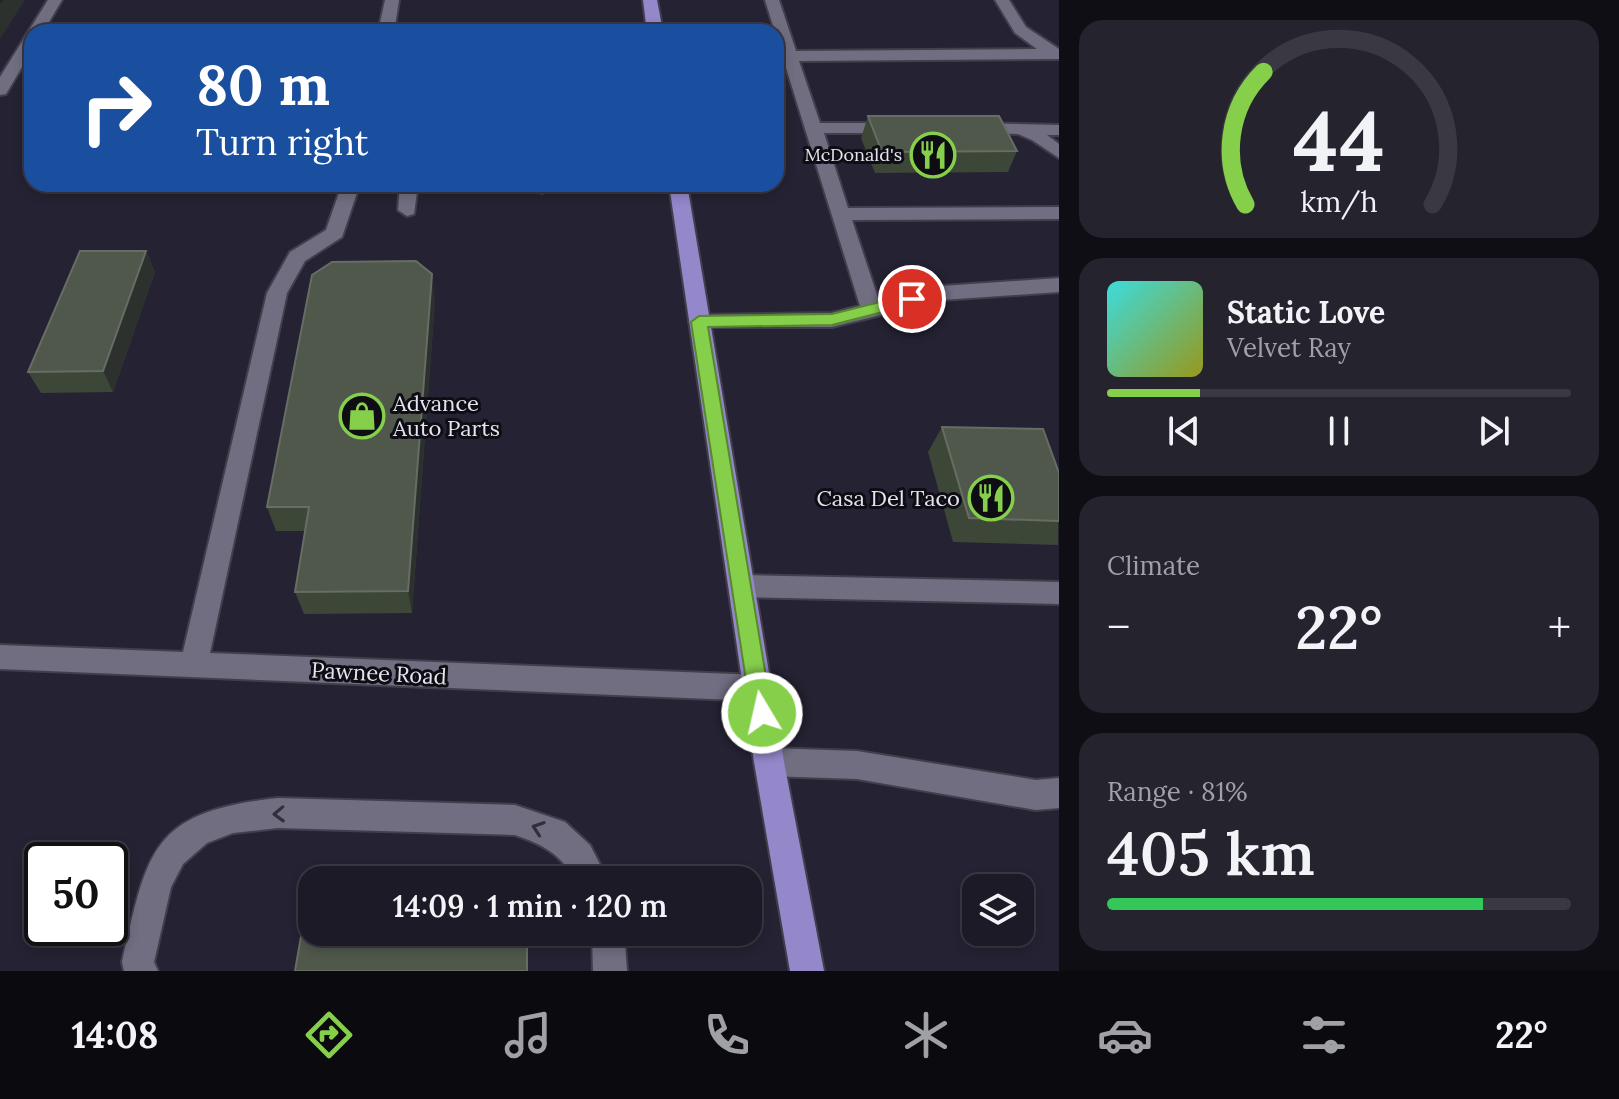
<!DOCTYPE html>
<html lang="en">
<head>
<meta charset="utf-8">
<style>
	:root { --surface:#1c1a26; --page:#25232e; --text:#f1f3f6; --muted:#a0a1a7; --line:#3a3843; --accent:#86cf4b }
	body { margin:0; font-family:Lora,serif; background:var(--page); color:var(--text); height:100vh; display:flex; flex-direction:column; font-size:30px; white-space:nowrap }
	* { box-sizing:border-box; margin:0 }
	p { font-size:26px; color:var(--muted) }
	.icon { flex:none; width:44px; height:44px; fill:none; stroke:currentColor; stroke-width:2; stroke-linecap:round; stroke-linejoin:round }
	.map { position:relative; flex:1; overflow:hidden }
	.panel { display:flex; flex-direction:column; gap:20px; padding:20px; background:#0f0e15; width:560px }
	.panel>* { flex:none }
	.banner { position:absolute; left:24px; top:24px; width:760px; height:168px; border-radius:24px; box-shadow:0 4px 12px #0003,0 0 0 2px var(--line); background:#1a4fa0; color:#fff; overflow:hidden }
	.tools { position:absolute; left:962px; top:874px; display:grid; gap:16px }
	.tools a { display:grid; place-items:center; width:72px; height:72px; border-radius:16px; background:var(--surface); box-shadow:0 4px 12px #0003,0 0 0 2px var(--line); font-size:40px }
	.speed { position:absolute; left:24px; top:842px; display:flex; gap:16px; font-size:40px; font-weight:700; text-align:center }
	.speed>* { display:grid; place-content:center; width:104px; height:104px; border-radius:50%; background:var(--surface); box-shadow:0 4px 12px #0003,0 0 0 2px var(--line); line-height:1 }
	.speed .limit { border:4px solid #111; border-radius:12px; background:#fff; color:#111 }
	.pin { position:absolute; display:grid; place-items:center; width:68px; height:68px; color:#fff; margin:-34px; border:4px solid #fff; border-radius:50%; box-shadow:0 2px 8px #0007 }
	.me { position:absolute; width:88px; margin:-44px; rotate:351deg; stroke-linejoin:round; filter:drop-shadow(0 0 6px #0008) }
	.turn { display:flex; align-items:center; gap:28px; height:168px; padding:0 40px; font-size:36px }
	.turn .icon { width:104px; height:104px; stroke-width:2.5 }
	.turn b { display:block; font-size:56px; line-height:68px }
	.big { font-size:60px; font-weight:600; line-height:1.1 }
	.panel .tile { flex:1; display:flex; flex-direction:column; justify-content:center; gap:12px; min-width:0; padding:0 28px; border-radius:24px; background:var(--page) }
	.panel .dial { align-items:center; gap:0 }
	.dial svg { height:208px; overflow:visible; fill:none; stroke:var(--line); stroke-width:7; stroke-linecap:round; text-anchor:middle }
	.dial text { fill:var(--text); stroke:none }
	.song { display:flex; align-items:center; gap:24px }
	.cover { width:96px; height:96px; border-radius:12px; background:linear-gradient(135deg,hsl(180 70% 55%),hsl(60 70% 35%)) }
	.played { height:8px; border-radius:4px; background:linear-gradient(90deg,var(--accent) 20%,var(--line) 20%) }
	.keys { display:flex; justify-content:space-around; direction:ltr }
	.heat { display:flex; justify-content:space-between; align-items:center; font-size:44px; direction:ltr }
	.charge { height:12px; border-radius:6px; background:linear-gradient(90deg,#34c759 81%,var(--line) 0) }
	.trip { position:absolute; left:298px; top:866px; width:464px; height:80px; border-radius:24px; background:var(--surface); box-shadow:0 4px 12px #0003,0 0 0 2px var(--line); font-weight:600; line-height:80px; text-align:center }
	.menu { display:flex; height:128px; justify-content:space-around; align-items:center; background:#0b0a0f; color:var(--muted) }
	.menu .icon { width:56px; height:56px }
	.menu .on { color:var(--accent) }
	.menu b { font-size:36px; color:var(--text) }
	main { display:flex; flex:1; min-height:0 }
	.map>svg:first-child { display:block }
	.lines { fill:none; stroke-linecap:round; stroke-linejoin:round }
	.minor-casing { stroke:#423f4d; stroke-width:4 }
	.major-casing { stroke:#423f4d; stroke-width:4 }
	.minor { fill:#716e82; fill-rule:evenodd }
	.major { fill:#9487ca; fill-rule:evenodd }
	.wall { fill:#3d4738 }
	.shaded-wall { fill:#2c312e }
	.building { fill:#4f584b; stroke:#666d65; stroke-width:2 }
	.oneway { stroke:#312f3a }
	.route { fill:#86cf4b; stroke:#578731; stroke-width:2 }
	.labels { text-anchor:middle; stroke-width:6; stroke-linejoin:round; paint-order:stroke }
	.far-poi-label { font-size:18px; fill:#e5e3ef; stroke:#0e0d14; text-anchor:end }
	.poi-label { font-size:22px; fill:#e5e3ef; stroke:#0e0d14; text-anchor:start }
	.street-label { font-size:22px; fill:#e5e3ef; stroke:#0e0d14 }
</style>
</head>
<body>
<main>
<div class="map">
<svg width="1059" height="971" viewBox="0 0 1059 971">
	<rect width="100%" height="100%" fill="#252233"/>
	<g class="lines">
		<g class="minor-casing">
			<g id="minor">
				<polygon points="48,0 62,0 43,32 32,32 32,50 6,94 0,95 0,77"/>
				<polygon points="385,0 399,0 394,32 378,32"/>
				<polygon points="765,0 779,0 796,51 1037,49 1015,33 995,0 1009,0 1026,27 1059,49 1059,59 799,61 820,123 897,123 906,128 897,133 824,133 848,208 1059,207 1059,219 852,220 879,301 942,286 1059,278 1059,292 942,300 832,327 692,327 689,322 692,317 699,315 832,313 860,306 784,61 776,60 776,52 781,51"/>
				<polygon points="973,123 1059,125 1059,135 1047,135 1059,144 1059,158 1032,140 1018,134 967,132 964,128"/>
				<polygon points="342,184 360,184 342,237 305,261 287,293 210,653 758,675 768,679 772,688 768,697 758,701 0,669 0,645 183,652 267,293 290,252 326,230"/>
				<polygon points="400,184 418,184 414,214 407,216 398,210"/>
				<polygon points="533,184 551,184 551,187 542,193 536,191"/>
				<polygon points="742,575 1059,582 1059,604 742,597 733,594 729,586 733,578"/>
				<polygon points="769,748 857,751 1036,780 1059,778 1059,808 1036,810 857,779 769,776 759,772 754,762 759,752"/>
				<path d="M278,798L515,805L565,822L590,845L608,880H575C561,854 542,844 515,835L278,828L233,833L207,843L183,864L171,887L154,962L158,971H124L122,962C148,849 151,812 278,798Z"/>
				<polygon points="592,932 624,932 627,971 593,971"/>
			</g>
		</g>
		<g class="major-casing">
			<g id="major">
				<polygon points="643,0 657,0 663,32 647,32"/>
				<polygon points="669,184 687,184 784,762 824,971 790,971 754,762"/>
			</g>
		</g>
		<use href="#minor" class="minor"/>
		<use href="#major" class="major"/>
	</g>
	<g class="wall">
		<polygon points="868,116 1017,151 1008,172 875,173 861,138"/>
		<polygon points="146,251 155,272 113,392 41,393 28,372"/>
		<polygon points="435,300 412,613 304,614 295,592 305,531 276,531 267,507"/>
		<polygon points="942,427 1059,473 1058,545 953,542 928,452"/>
	</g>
	<g class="shaded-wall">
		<polygon points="3,0 25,0 0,39 0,4"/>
		<polygon points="146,251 155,272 113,392 103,371"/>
		<polygon points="432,274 435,300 412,613 408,591"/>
	</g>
	<g class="building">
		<polygon points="868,116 999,116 1017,151 882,152"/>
		<polygon points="80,251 146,251 103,371 28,372"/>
		<polygon points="416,261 432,274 408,591 295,592 309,507 267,507 312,275 332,262"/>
		<polygon points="942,427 1043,429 1059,473 1059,521 969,518"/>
		<polygon points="311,879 414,880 312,880 312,932 527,932 527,971 295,971"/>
	</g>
	<defs><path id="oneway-chevron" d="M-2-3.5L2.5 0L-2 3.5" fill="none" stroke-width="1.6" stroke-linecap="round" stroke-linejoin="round" transform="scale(2)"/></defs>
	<g class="oneway">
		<use href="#oneway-chevron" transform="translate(279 814) rotate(178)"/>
		<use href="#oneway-chevron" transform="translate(538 828) rotate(-161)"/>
	</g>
	<polygon class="route" points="912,294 918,295 918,303 832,325 708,327 772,713 769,720 762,723 754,720 751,713 691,322 699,316 832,314"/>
	<defs>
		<g id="restaurant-ring" transform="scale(2.3)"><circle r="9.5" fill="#0e0d14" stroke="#86cf4b" stroke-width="1.5"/><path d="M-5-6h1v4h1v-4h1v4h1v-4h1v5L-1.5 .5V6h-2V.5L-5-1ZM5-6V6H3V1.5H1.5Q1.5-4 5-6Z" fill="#86cf4b"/></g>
		<g id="shop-ring" transform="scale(2.3)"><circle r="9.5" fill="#0e0d14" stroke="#86cf4b" stroke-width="1.5"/><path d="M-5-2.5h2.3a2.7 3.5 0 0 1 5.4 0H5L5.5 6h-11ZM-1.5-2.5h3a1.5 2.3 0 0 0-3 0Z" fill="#86cf4b"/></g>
	</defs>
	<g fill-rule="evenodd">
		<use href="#restaurant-ring" x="933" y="155"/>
		<use href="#shop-ring" x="362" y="416"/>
		<use href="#restaurant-ring" x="991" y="498"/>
	</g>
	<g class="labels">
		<g class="far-poi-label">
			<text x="902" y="161">McDonald's</text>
		</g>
		<g class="poi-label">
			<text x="393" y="411">Advance<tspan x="393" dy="25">Auto Parts</tspan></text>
			<text x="960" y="506" text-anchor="end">Casa Del Taco</text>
		</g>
		<g class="street-label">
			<text transform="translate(379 673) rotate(3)" y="8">Pawnee Road</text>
		</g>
	</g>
</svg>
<div class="tools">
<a><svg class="icon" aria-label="layers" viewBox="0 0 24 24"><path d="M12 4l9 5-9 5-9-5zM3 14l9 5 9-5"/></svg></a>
</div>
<div class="speed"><div class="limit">50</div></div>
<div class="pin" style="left:912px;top:299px;background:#d93025"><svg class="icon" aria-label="arrive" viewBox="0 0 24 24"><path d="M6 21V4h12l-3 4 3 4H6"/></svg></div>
<svg class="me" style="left:762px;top:713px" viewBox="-20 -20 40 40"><circle r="17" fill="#86cf4b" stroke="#fff" stroke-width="3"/><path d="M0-11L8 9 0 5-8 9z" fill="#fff"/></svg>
<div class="trip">14:09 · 1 min · 120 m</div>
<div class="banner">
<div class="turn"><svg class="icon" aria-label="right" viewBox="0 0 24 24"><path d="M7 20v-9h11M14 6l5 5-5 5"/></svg><div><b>80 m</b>Turn right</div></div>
</div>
</div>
<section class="panel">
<div class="tile dial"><svg viewBox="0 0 100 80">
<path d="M14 69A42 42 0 1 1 86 69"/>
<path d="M14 69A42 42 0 0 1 21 18" stroke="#86cf4b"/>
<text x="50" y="56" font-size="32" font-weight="700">44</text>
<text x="50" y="72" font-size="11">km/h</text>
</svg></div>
<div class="tile">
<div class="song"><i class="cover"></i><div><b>Static Love</b><p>Velvet Ray</p></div></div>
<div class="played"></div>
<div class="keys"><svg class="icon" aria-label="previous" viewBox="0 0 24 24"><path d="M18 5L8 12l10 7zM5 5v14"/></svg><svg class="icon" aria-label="pause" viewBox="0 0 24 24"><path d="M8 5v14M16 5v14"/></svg><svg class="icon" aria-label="next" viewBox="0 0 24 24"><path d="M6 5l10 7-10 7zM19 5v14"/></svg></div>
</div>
<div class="tile"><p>Climate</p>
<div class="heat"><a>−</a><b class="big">22°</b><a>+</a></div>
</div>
<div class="tile"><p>Range · 81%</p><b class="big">405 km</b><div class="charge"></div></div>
</section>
</main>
<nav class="menu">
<b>14:08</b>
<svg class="icon on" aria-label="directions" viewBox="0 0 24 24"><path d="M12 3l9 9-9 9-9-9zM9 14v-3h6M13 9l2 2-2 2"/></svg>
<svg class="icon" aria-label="music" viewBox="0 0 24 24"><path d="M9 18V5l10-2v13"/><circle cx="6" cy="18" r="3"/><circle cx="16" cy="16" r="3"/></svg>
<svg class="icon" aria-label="phone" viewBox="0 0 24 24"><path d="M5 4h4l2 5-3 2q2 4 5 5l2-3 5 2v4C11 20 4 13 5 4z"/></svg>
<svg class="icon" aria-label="climate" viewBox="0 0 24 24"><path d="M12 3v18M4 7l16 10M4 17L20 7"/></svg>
<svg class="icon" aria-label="car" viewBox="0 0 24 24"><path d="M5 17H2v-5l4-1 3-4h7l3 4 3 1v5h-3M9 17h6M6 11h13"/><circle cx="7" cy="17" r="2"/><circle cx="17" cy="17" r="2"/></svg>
<svg class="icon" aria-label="filters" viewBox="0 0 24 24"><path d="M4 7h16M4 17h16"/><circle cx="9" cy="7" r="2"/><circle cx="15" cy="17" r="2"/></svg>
<b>22°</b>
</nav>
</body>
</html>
